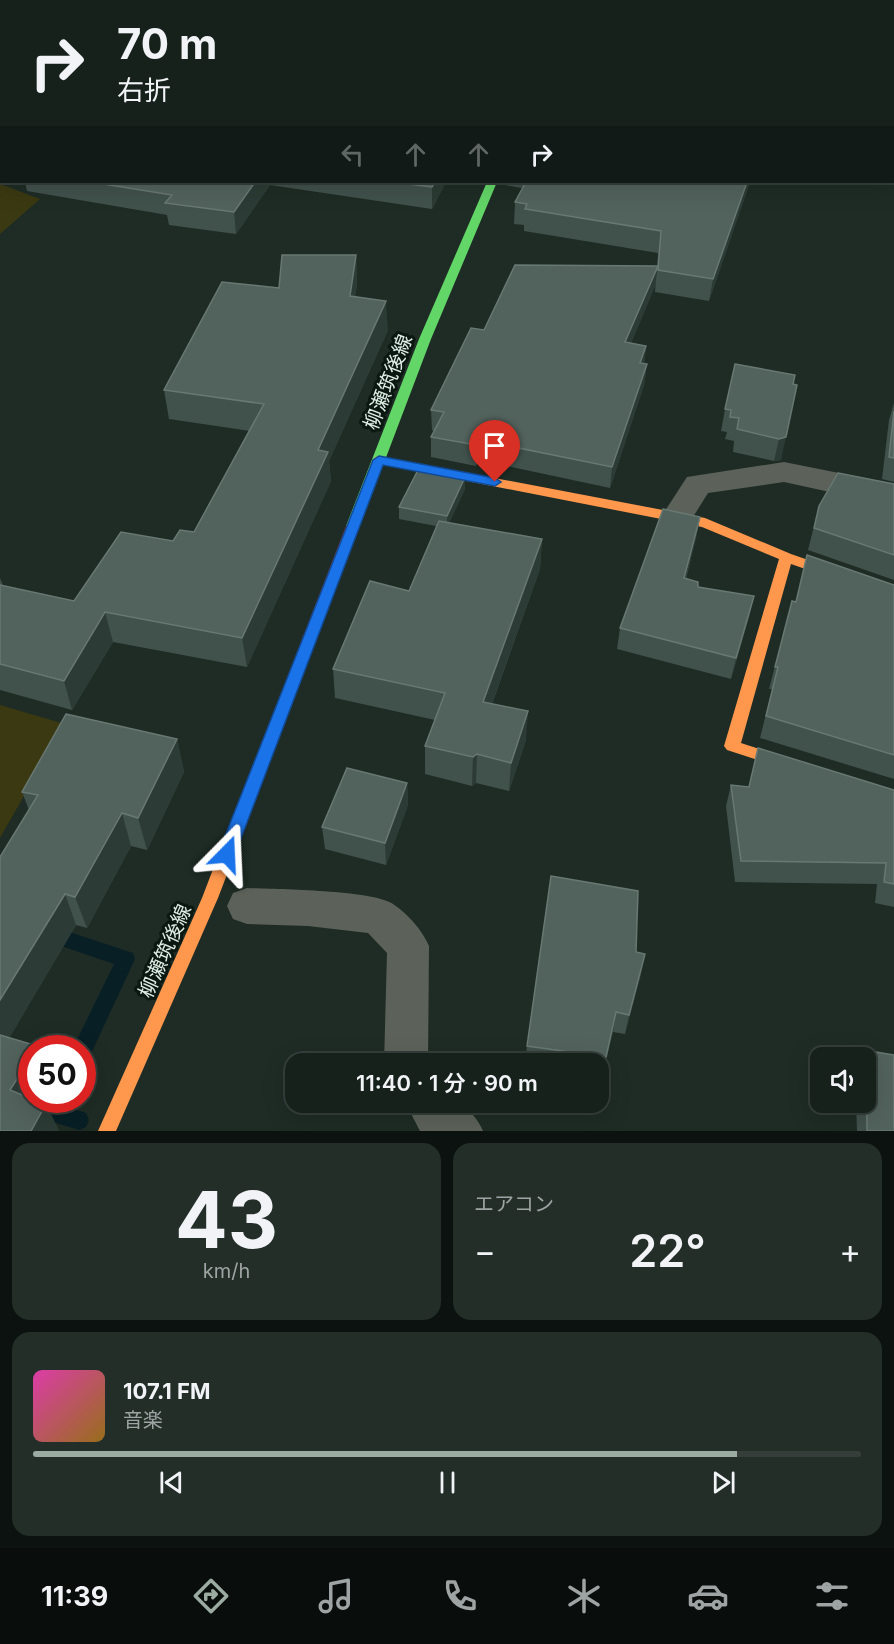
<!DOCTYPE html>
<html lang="ja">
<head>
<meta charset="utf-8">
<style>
	:root { --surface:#16211c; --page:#232e29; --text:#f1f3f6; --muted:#9ea3a3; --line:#353e3b; --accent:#9baba2 }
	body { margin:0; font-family:Inter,"Noto Sans JP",sans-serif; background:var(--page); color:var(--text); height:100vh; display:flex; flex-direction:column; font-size:22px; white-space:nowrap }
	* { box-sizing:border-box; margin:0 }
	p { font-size:20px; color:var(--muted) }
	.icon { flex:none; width:33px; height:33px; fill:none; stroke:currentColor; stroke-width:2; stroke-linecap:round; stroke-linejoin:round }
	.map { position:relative; height:1131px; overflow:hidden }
	.drawer { display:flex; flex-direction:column; gap:12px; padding:12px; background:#0c120f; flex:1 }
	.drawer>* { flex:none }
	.hud { position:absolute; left:0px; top:0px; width:894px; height:183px; box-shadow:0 6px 24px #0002,0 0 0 2px var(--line); background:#16211c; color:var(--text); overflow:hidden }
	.fabs { position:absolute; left:810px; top:1047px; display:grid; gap:12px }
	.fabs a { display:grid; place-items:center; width:66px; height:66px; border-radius:12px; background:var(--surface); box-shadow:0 6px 24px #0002,0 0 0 2px var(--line); font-size:30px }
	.speed { position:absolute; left:18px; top:1035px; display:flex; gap:12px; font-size:30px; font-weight:700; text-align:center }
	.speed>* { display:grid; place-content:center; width:78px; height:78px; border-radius:50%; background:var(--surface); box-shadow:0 6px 24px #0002,0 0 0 2px var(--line); line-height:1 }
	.speed .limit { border:9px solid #d22; background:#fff; color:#111 }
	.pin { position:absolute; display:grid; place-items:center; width:51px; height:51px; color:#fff; margin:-62px -26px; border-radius:50% 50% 50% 0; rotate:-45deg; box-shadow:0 0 6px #0007 }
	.pin .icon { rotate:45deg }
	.me { position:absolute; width:66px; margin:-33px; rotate:21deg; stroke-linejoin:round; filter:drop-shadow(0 0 4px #0008) }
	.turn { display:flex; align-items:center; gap:21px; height:126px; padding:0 18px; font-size:27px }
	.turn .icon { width:78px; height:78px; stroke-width:2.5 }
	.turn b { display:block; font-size:42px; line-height:51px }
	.lanes { display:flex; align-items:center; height:57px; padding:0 18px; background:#0003; justify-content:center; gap:30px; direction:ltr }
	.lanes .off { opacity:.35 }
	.big { font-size:45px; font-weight:600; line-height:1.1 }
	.drawer .card { flex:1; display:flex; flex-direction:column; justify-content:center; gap:9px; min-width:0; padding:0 21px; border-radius:18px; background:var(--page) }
	.drawer .dial { align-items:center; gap:0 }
	.dial b { font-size:78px; line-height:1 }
	.song { display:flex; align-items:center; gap:18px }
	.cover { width:72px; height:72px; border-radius:9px; background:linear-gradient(135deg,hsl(320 70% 55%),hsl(40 70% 35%)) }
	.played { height:6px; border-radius:3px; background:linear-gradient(90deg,var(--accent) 85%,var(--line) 85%) }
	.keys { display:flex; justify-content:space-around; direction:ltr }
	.heat { display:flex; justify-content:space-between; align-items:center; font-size:33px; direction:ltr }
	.drawer .tiles { flex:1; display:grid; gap:12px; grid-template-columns:1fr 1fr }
	.card:last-child { grid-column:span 2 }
	.trip { position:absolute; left:285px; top:1053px; width:324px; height:60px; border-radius:18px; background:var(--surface); box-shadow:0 6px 24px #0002,0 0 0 2px var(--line); font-weight:600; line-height:60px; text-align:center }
	.tabs { display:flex; height:96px; justify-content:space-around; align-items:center; background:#090d0b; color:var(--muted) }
	.tabs .icon { width:42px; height:42px }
	.tabs .on { color:var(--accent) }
	.tabs b { font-size:27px; color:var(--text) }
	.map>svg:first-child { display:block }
	.green { fill:#3b3911 }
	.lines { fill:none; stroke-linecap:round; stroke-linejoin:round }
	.stream { fill:#071f25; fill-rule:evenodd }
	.lane { fill:#5c625a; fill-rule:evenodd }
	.street { fill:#5c625a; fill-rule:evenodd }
	.fast { fill:#63d668; fill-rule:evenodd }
	.slow { fill:#ff974d; fill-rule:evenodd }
	.jam { fill:#b3261e; fill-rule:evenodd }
	.wall { fill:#41514c }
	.shaded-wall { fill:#2c3b35 }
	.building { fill:#52625c; stroke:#687872; stroke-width:1.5 }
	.route { fill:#1a73e8; stroke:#114b97; stroke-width:1.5 }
	.labels { text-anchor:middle; stroke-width:6; stroke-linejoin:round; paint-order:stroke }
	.street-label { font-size:20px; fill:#dfefe6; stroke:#0b1711 }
</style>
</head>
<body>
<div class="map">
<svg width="894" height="1131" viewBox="0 0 894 1131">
	<rect width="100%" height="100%" fill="#1e2c25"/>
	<g class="green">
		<polygon points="0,184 40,199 0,234"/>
		<polygon points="0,705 65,724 0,838"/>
	</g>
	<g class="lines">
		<g class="stream">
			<rect x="0" y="6" width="2" height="6"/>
			<polygon points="48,925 133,953 135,959 89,1058 82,1060 82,1048 73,1048 114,964 41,939 39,933 41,927"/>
			<polygon points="49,1100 70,1100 67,1107 86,1113 89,1120 86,1127 79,1130 46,1120 43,1113"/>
		</g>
		<g class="lane">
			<rect x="892" y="125" width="2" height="8"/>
			<polygon points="0,165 2,165 0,174"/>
		</g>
		<g class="street">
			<polygon points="784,462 894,484 894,506 784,482 708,493 688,525 677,528 666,525 661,517 687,477"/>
			<path d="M247,888C275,889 374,890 393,904C408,914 422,930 429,946L428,1064H384L387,953L368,933L308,926L247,924L233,919L227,906L233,893Z"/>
			<path d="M405,1102C438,1102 468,1096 483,1131H420Z"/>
		</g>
		<polygon class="fast" points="487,182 497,182 431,339 360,526 353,531 348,529 346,526 419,339"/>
		<g class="slow">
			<polygon points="379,456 705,518 791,554 894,590 894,600 791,564 741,743 803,763 806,767 803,771 798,773 727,750 724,746 779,559 702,527 375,463 373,460 375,457"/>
			<polygon points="244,802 250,804 252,809 218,898 116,1131 98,1131 202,898 236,809 238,804"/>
		</g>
		<polygon class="jam" points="353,521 360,526 252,809 250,814 244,816 238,814 236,809 346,526"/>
	</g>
	<g class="wall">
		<polygon points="226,0 786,0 786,2 225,2"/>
		<polygon points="0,10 2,10 2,165 0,164"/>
		<polygon points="25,182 446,182 432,209 270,185 236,234 169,225 167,215 27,191"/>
		<polygon points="504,182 750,182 709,301 655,292 656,278 655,286 631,343 646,346 644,363 647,364 644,385 610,488 478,460 476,466 431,457 431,437 434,431 432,430 431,410 484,330 657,266 658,253 524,231 524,225 514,224 515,202 522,188 505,185"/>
		<polygon points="356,255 357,284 355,297 388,330 329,461 331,481 247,667 113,642 72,710 0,690 0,578 3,586 74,601 173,541 194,532 250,431 169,419 164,390 279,288"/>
		<polygon points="793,384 781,460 774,461 733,452 734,441 725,439 727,432 721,431 725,409"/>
		<polygon points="894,403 894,482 882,479 889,420"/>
		<polygon points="465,477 465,489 449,523 542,539 540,569 492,704 526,740 509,791 476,783 472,786 425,774 425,746 435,720 335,698 333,669 409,591 436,526 399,519 399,507"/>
		<polygon points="894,484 894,580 808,550 819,506"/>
		<polygon points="700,517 696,538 686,579 698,587 754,596 749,617 731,679 617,649 620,628"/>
		<polygon points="894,585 894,779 760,738 772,689 769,689 792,601 795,602"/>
		<polygon points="177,739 184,772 147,850 131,846 87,928 76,925 9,1038 32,1100 36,1100 46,1104 59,1131 0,1131 29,810 22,792"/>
		<polygon points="407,783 408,805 386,865 325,849 322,827"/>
		<polygon points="731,785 748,787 894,790 894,907 875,903 877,884 735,882 726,806"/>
		<polygon points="636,952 641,974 625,1034 613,1032 602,1077 598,1076 598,1064 525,1064 527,1046"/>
		<polygon points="864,1050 894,1131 857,1131 856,1102 866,1102 866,1058 861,1058"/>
	</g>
	<g class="shaded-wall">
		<polygon points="136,0 170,0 168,2 134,2"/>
		<polygon points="255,182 270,182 270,185 236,234 234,212"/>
		<polygon points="435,182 446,182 432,209 432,187"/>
		<polygon points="747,182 750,182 709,301 713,279"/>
		<polygon points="356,255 357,284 351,325 350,296"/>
		<polygon points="658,266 655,286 623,363 625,342"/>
		<polygon points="386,301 388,330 329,461 331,481 247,667 242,638 318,450"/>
		<polygon points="646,346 644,366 640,363"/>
		<polygon points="647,364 644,385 610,488 612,467"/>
		<polygon points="786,437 781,460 774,461 779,439"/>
		<polygon points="479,440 478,460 476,466 476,445"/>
		<polygon points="465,477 465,489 447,528 447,516"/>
		<polygon points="700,517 696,538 680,600 684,578"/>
		<polygon points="542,539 540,569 482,731 483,702"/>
		<polygon points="754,596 749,617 731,679 736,658"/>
		<polygon points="105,612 113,642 72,710 64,681"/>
		<polygon points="528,711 526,740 509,791 511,763"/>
		<polygon points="177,739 184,772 147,850 138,818"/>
		<polygon points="477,754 476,783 472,786 473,757"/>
		<polygon points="407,783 408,805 386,865 385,843"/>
		<polygon points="122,813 131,846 87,928 75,897"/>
		<polygon points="65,894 76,925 0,1054 0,1000"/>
		<polygon points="645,954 641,974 625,1034 629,1015"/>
		<polygon points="616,1012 613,1032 602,1077 606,1057"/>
		<polygon points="32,1055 32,1100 36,1100 24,1119 10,1090"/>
		<polygon points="46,1104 59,1131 31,1131"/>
	</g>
	<g class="building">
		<polygon points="28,0 136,0 134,2 24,2"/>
		<polygon points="226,0 533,0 532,2 225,2"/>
		<polygon points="568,0 782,0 781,2 580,2"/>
		<polygon points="0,10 2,10 2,145 0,144"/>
		<polygon points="91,182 255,182 234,212 165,203 172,195"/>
		<polygon points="392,182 435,182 432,187"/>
		<polygon points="526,182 747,182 713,279 658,270 661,231 525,209 527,204 515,202"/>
		<polygon points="282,255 356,255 350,296 386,301 318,450 328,452 242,638 105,612 64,681 0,664 0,585 74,601 121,532 173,541 180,530 194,532 264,404 164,390 222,282 279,288"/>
		<polygon points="515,265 658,266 625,342 646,346 640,363 647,364 612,467 479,440 476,445 431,437 444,412 431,410 471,328 484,330"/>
		<polygon points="735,364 795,375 793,384 797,385 786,437 779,439 737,429 739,418 730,417 731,410 725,409"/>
		<polygon points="894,411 894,458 889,457"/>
		<polygon points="419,468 465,477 447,516 399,507"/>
		<polygon points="838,473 894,484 894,555 814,528 819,506"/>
		<polygon points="663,509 700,517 684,578 698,582 698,587 754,596 736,658 620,628"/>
		<polygon points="439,521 542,539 483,702 528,711 511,763 477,754 473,757 425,746 445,693 333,669 370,581 409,591"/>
		<polygon points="807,555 894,585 894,755 766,716 778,667 775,667 792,601 796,602"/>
		<polygon points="66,714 177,739 138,818 122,813 75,897 65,894 0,1000 0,857 38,795 22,792"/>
		<polygon points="758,748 894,790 894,884 884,882 886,863 741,861 731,785 749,787"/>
		<polygon points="347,768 407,783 385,843 322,827"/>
		<polygon points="551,876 638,891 636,952 645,954 629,1015 616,1012 606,1057 527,1046"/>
		<polygon points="0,1035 37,1046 36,1048 32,1048 32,1055 10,1090 32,1099 32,1100 34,1100 46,1104 31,1131 0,1131"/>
		<polygon points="864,1050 894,1055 894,1131 867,1131 866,1058 864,1058"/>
	</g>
	<polygon class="route" points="379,456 495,478 501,482 495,486 383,465 235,854 232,859 221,859 218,854 373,460"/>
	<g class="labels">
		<g class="street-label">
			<text transform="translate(388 382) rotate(-69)" y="7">柳瀬筑後線</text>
			<text transform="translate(165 951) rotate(-66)" y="7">柳瀬筑後線</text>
		</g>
	</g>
</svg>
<div class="fabs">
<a><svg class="icon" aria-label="sound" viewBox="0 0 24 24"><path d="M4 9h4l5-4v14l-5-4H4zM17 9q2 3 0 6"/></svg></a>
</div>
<div class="speed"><div class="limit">50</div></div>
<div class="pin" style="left:495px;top:482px;background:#d93025"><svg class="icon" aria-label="arrive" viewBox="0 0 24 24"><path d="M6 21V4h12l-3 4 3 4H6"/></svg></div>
<svg class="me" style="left:227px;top:854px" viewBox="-20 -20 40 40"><path d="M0-17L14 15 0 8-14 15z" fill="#1a73e8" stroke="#fff" stroke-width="4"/></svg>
<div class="trip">11:40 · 1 分 · 90 m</div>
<div class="hud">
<div class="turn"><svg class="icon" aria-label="right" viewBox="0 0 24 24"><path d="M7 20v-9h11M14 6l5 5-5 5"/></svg><div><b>70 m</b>右折</div></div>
<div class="lanes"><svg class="icon off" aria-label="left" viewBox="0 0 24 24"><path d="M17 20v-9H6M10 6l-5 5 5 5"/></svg><svg class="icon off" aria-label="ahead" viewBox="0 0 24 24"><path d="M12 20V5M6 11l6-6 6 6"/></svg><svg class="icon off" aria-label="ahead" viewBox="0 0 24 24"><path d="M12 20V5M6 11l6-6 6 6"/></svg><svg class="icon" aria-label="right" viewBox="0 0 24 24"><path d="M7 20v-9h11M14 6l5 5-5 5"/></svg></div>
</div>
</div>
<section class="drawer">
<div class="tiles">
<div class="card dial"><b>43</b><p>km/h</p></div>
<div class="card"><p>エアコン</p>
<div class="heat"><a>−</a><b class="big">22°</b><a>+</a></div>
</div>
<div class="card">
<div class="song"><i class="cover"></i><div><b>107.1 FM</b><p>音楽</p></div></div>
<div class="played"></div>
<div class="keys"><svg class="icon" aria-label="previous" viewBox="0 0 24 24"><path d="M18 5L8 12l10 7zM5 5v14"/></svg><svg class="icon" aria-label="pause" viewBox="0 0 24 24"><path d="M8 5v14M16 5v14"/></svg><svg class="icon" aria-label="next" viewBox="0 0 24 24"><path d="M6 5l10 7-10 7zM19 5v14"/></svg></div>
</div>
</div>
</section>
<nav class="tabs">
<b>11:39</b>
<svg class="icon on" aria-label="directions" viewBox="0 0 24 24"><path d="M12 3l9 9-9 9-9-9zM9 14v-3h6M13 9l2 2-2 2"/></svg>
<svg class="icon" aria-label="music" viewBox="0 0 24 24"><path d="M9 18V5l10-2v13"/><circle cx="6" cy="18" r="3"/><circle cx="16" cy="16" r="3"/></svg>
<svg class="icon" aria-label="phone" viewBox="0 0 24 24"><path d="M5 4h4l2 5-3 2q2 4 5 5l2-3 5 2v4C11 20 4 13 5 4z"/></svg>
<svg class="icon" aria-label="climate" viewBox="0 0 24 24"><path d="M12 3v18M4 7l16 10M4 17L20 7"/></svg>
<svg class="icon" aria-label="car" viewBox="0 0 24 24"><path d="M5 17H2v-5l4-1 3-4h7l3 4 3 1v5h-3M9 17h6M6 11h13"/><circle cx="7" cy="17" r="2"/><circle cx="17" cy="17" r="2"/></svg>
<svg class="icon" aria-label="filters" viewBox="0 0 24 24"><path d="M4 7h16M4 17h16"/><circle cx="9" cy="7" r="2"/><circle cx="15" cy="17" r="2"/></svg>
</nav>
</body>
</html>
